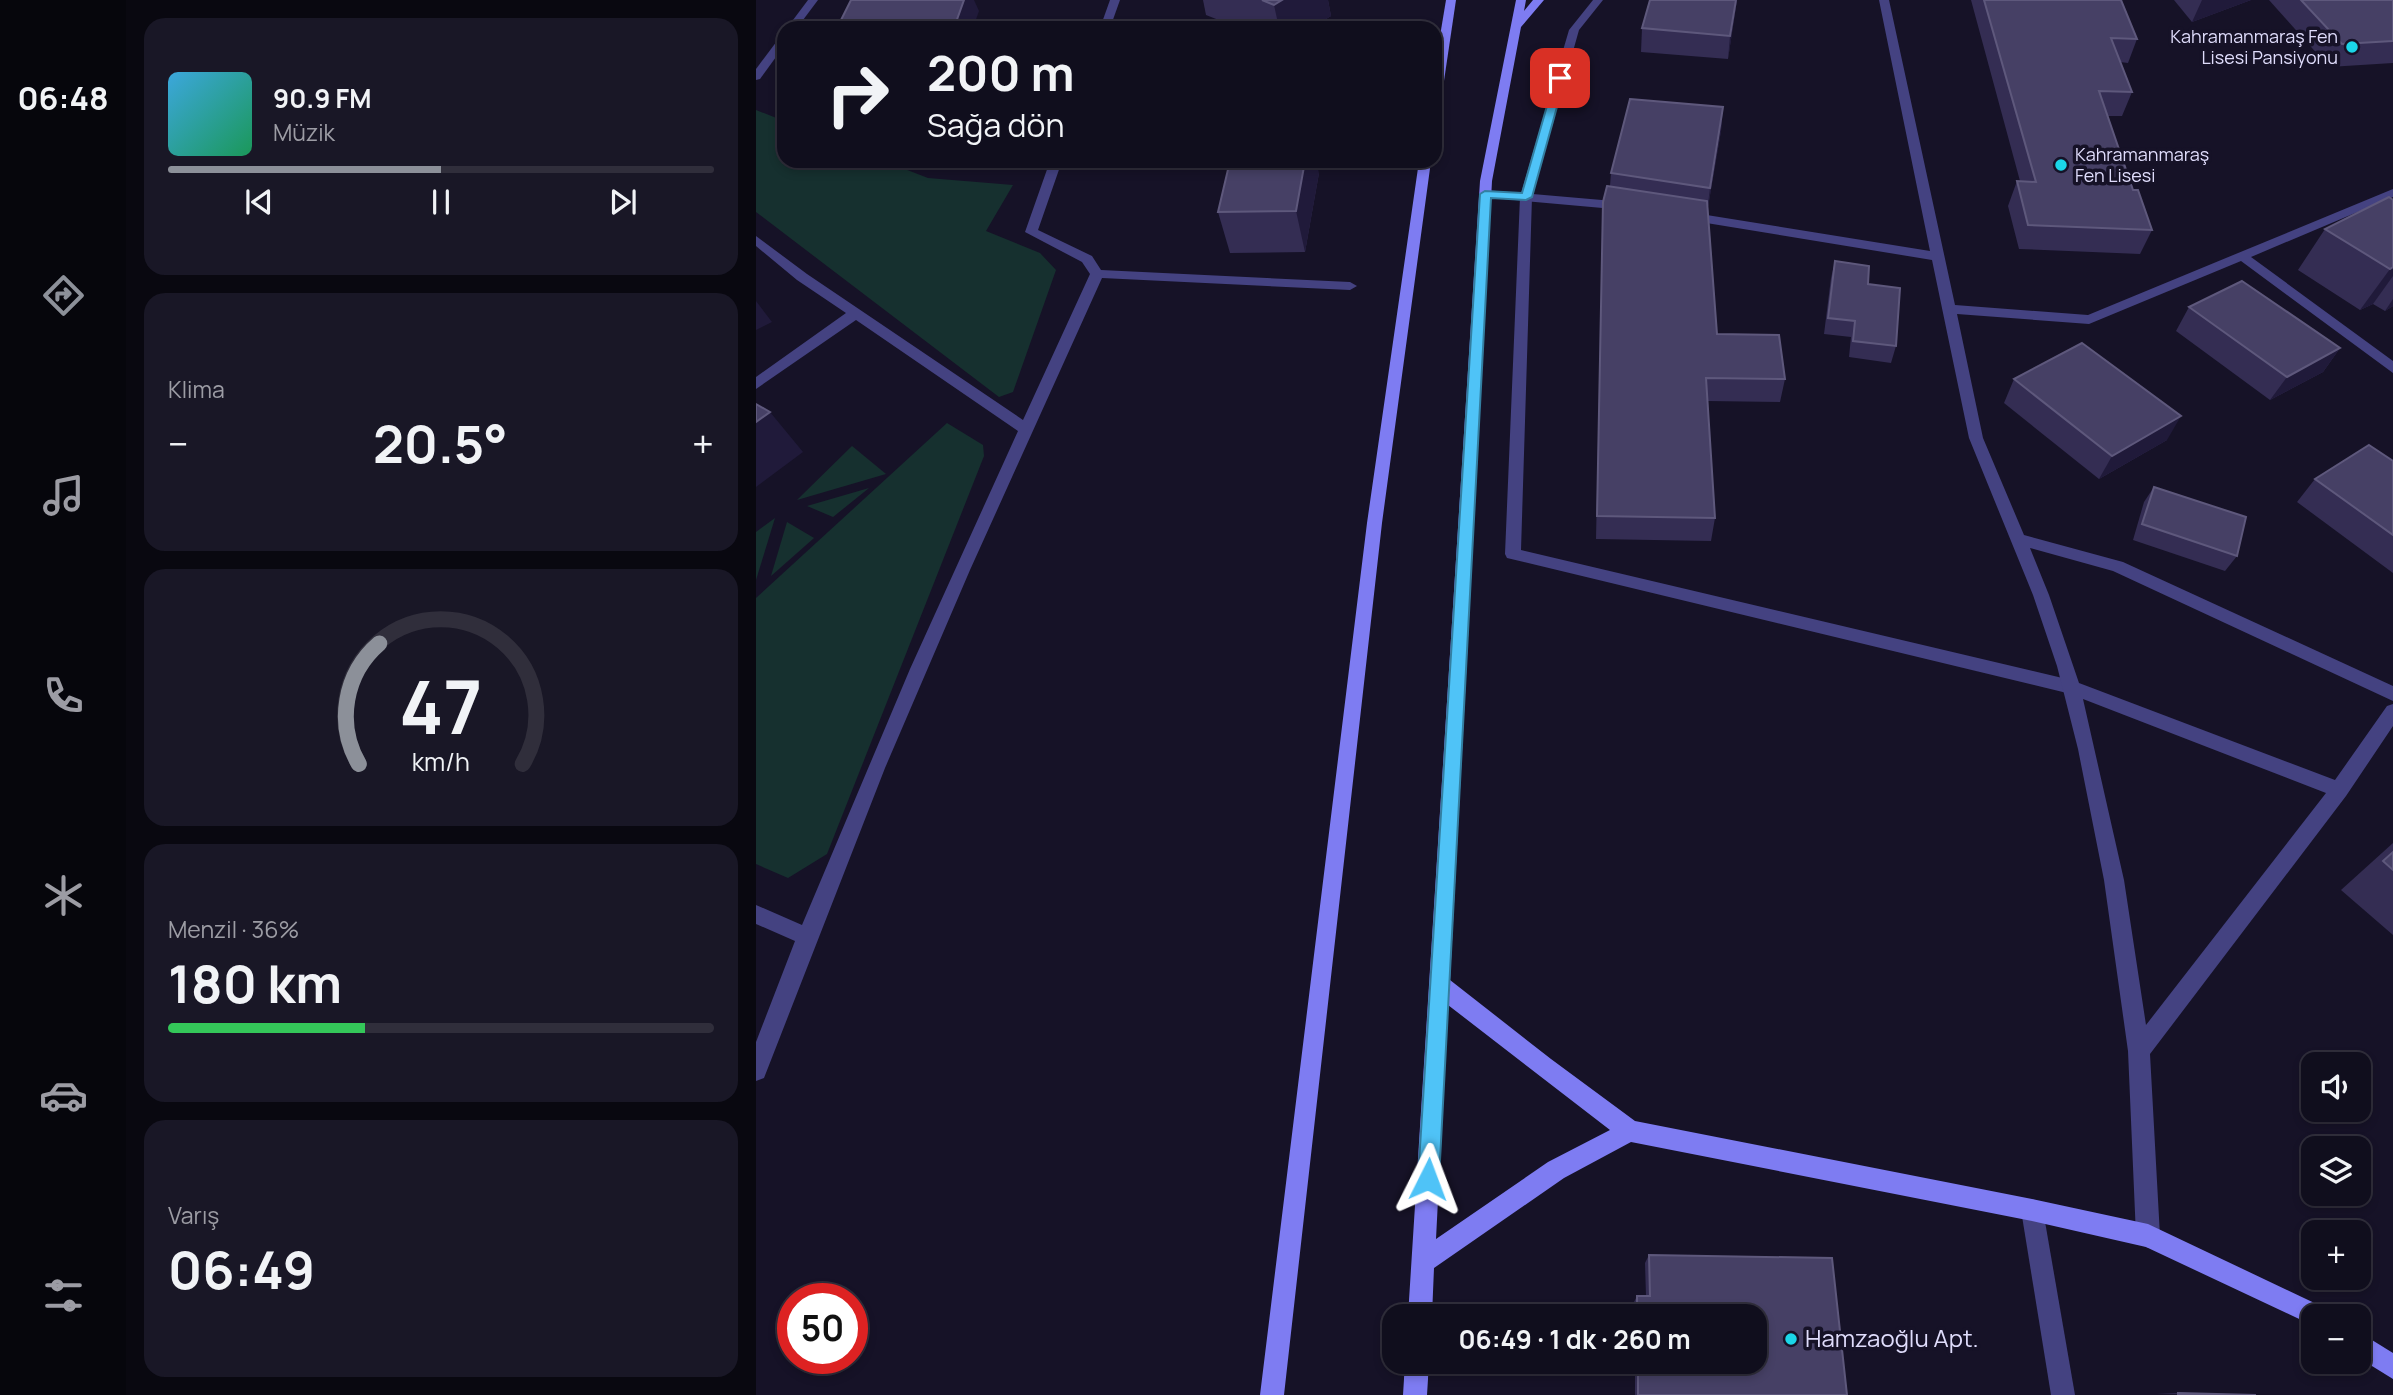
<!DOCTYPE html>
<html lang="tr">
<head>
<meta charset="utf-8">
<style>
	:root { --surface:#100e1d; --page:#191726; --text:#f1f3f6; --muted:#9c9ca4; --line:#302e3b; --accent:#8c9099 }
	body { margin:0; font-family:Manrope,sans-serif; background:var(--page); color:var(--text); height:100vh; display:flex; flex-direction:column; font-size:26px; white-space:nowrap }
	* { box-sizing:border-box; margin:0 }
	p { font-size:23px; color:var(--muted) }
	.icon { flex:none; width:38px; height:38px; fill:none; stroke:currentColor; stroke-width:2; stroke-linecap:round; stroke-linejoin:round }
	.map { position:relative; flex:1; overflow:hidden }
	.panel { display:flex; flex-direction:column; gap:18px; padding:18px; background:#090810; width:630px }
	.panel>* { flex:none }
	.hud { position:absolute; left:21px; top:21px; width:665px; height:147px; border-radius:21px; box-shadow:0 4px 10px #0003,0 0 0 2px var(--line); background:#100e1d; color:var(--text); overflow:hidden }
	.fabs { position:absolute; left:1545px; top:1052px; display:grid; gap:14px }
	.fabs a { display:grid; place-items:center; width:70px; height:70px; border-radius:14px; background:var(--surface); box-shadow:0 4px 10px #0003,0 0 0 2px var(--line); font-size:35px }
	.speed { position:absolute; left:21px; top:1283px; display:flex; gap:14px; font-size:35px; font-weight:700; text-align:center }
	.speed>* { display:grid; place-content:center; width:91px; height:91px; border-radius:50%; background:var(--surface); box-shadow:0 4px 10px #0003,0 0 0 2px var(--line); line-height:1 }
	.speed .limit { border:10px solid #d22; background:#fff; color:#111 }
	.pin { position:absolute; display:grid; place-items:center; width:60px; height:60px; color:#fff; margin:-30px; border-radius:14px; box-shadow:0 4px 10px #0006 }
	.me { position:absolute; width:77px; margin:-38px; rotate:3deg; stroke-linejoin:round; filter:drop-shadow(0 0 5px #0008) }
	.turn { display:flex; align-items:center; gap:24px; height:147px; padding:0 35px; font-size:32px }
	.turn .icon { width:91px; height:91px; stroke-width:2.5 }
	.turn b { display:block; font-size:49px; line-height:60px }
	.big { font-size:52px; font-weight:700; line-height:1.1 }
	.panel .tile { flex:1; display:flex; flex-direction:column; justify-content:center; gap:10px; min-width:0; padding:0 24px; border-radius:21px; background:var(--page) }
	.panel .dial { align-items:center; gap:0 }
	.dial svg { height:182px; overflow:visible; fill:none; stroke:var(--line); stroke-width:7; stroke-linecap:round; text-anchor:middle }
	.dial text { fill:var(--text); stroke:none }
	.song { display:flex; align-items:center; gap:21px }
	.cover { width:84px; height:84px; border-radius:10px; background:linear-gradient(135deg,hsl(200 70% 55%),hsl(150 70% 35%)) }
	.played { height:7px; border-radius:4px; background:linear-gradient(90deg,var(--accent) 50%,var(--line) 50%) }
	.keys { display:flex; justify-content:space-around; direction:ltr }
	.heat { display:flex; justify-content:space-between; align-items:center; font-size:38px; direction:ltr }
	.charge { height:10px; border-radius:5px; background:linear-gradient(90deg,#34c759 36%,var(--line) 0) }
	.trip { position:absolute; left:626px; top:1304px; width:385px; height:70px; border-radius:21px; background:var(--surface); box-shadow:0 4px 10px #0003,0 0 0 2px var(--line); font-weight:700; line-height:70px; text-align:center }
	main { display:flex; flex:1; min-height:0 }
	.menu { display:flex; flex-direction:column; width:126px; justify-content:space-around; align-items:center; background:#06060c; color:var(--muted) }
	.menu .icon { width:49px; height:49px }
	.menu .current { color:var(--accent) }
	.menu b { font-size:32px; color:var(--text) }
	.map>svg:first-child { display:block }
	.green { fill:#16302f }
	.lines { fill:none; stroke-linecap:round; stroke-linejoin:round }
	.lane { fill:#444281; fill-rule:evenodd }
	.street { fill:#444281; fill-rule:evenodd }
	.secondary { fill:#7e7cf2; fill-rule:evenodd }
	.wall { fill:#342d53 }
	.shaded-wall { fill:#201a3a }
	.building { fill:#464065; stroke:#5e587c; stroke-width:2 }
	.route { fill:#4fc3f7; stroke:#337fa1; stroke-width:2 }
	.poi-dot { fill:#1bd6e8; stroke:#161227; stroke-width:2.5 }
	.labels { text-anchor:middle; stroke-width:7; stroke-linejoin:round; paint-order:stroke }
	.far-poi-label { font-size:18px; fill:#dfdcfb; stroke:#161227; text-anchor:end }
	.near-poi-label { font-size:24px; fill:#dfdcfb; stroke:#161227; text-anchor:start }
</style>
</head>
<body>
<main>
<nav class="menu">
<b>06:48</b>
<svg class="icon current" aria-label="directions" viewBox="0 0 24 24"><path d="M12 3l9 9-9 9-9-9zM9 14v-3h6M13 9l2 2-2 2"/></svg>
<svg class="icon" aria-label="music" viewBox="0 0 24 24"><path d="M9 18V5l10-2v13"/><circle cx="6" cy="18" r="3"/><circle cx="16" cy="16" r="3"/></svg>
<svg class="icon" aria-label="phone" viewBox="0 0 24 24"><path d="M5 4h4l2 5-3 2q2 4 5 5l2-3 5 2v4C11 20 4 13 5 4z"/></svg>
<svg class="icon" aria-label="climate" viewBox="0 0 24 24"><path d="M12 3v18M4 7l16 10M4 17L20 7"/></svg>
<svg class="icon" aria-label="car" viewBox="0 0 24 24"><path d="M5 17H2v-5l4-1 3-4h7l3 4 3 1v5h-3M9 17h6M6 11h13"/><circle cx="7" cy="17" r="2"/><circle cx="17" cy="17" r="2"/></svg>
<svg class="icon" aria-label="filters" viewBox="0 0 24 24"><path d="M4 7h16M4 17h16"/><circle cx="9" cy="7" r="2"/><circle cx="15" cy="17" r="2"/></svg>
</nav>
<section class="panel">
<div class="tile">
<div class="song"><i class="cover"></i><div><b>90.9 FM</b><p>Müzik</p></div></div>
<div class="played"></div>
<div class="keys"><svg class="icon" aria-label="previous" viewBox="0 0 24 24"><path d="M18 5L8 12l10 7zM5 5v14"/></svg><svg class="icon" aria-label="pause" viewBox="0 0 24 24"><path d="M8 5v14M16 5v14"/></svg><svg class="icon" aria-label="next" viewBox="0 0 24 24"><path d="M6 5l10 7-10 7zM19 5v14"/></svg></div>
</div>
<div class="tile"><p>Klima</p>
<div class="heat"><a>−</a><b class="big">20.5°</b><a>+</a></div>
</div>
<div class="tile dial"><svg viewBox="0 0 100 80">
<path d="M14 69A42 42 0 1 1 86 69"/>
<path d="M14 69A42 42 0 0 1 23 16" stroke="#8c9099"/>
<text x="50" y="56" font-size="32" font-weight="700">47</text>
<text x="50" y="72" font-size="11">km/h</text>
</svg></div>
<div class="tile"><p>Menzil · 36%</p><b class="big">180 km</b><div class="charge"></div></div>
<div class="tile"><p>Varış</p><b class="big">06:49</b></div>
</section>
<div class="map">
<svg width="1637" height="1395" viewBox="0 0 1637 1395">
	<rect width="100%" height="100%" fill="#161227"/>
	<g class="green">
		<polygon points="0,110 28,121 28,161 128,161 172,178 257,185 230,231 284,253 300,270 257,392 243,397 0,212"/>
		<polygon points="191,423 227,445 228,456 71,854 32,878 0,864 0,598"/>
		<polygon points="96,446 130,474 41,500"/>
		<polygon points="113,488 77,517 51,506"/>
		<polygon points="19,518 0,580 0,532"/>
		<polygon points="31,522 58,538 15,576"/>
	</g>
	<g class="lines">
		<polygon class="lane" points="837,0 847,0 823,30 776,197 765,550 1315,680 1321,682 1324,687 1321,692 1315,694 751,558 749,554 764,197 813,30"/>
		<g class="street">
			<polygon points="52,0 62,0 41,28 31,28"/>
			<polygon points="354,0 364,0 354,28 344,28"/>
			<path d="M1123,0H1133L1199,305L1332,315L1637,189V197L1495,257L1637,361V373L1485,261L1333,324L1201,314L1227,438L1268,535L1367,562L1637,686V701L1357,571L1274,548L1293,595L1323,683L1579,780L1631,706L1637,704V726L1590,796L1394,1054L1404,1236L1400,1244L1392,1248L1384,1244L1380,1236L1372,1051L1348,880L1322,749L1301,666L1277,595L1213,438L1176,260L932,220L926,216L932,212L1174,251ZM1327,699L1570,793L1390,1025L1368,880Z"/>
			<polygon points="28,36 28,46 4,79 0,80 0,69 24,37"/>
			<polygon points="294,161 306,161 282,230 336,256 345,270 594,282 601,286 594,290 346,278 214,570 129,768 8,1078 0,1081 0,1042 39,941 0,924 0,905 46,925 154,669 262,431 100,320 0,389 0,377 90,313 41,280 0,246 0,236 51,274 267,420 334,274 326,262 269,232"/>
			<polygon points="729,190 869,202 875,206 869,210 725,197 723,194"/>
			<polygon points="1276,1199 1284,1202 1287,1210 1319,1395 1295,1395 1265,1210 1268,1202"/>
		</g>
		<g class="secondary">
			<polygon points="690,0 700,0 685,101 679,104 679,66"/>
			<path d="M760,0H770L768,11L777,0H788L765,27L736,181L694,980L795,1059L879,1121L1276,1199L1392,1224L1569,1308L1573,1316H1558V1326L1390,1247L1276,1221L875,1142L808,1178L678,1268L676,1316H652L724,181ZM692,1005L854,1130L792,1162L680,1239Z"/>
			<polygon points="663,161 675,161 626,523 528,1395 504,1395 611,523"/>
			<polygon points="1603,1332 1637,1353 1637,1379 1603,1358"/>
			<polygon points="649,1362 673,1362 671,1395 647,1395"/>
		</g>
	</g>
	<g class="wall">
		<polygon points="447,0 572,0 575,16 555,28 483,28 450,15"/>
		<polygon points="981,0 972,59 885,52 886,28"/>
		<polygon points="1215,0 1365,0 1381,39 1372,63 1364,62 1376,92 1366,116 1352,116 1377,190 1396,230 1384,254 1263,249 1252,206 1261,181 1264,181"/>
		<polygon points="1418,0 1495,0 1436,22"/>
		<polygon points="1513,0 1637,0 1637,63 1573,67"/>
		<polygon points="967,107 965,131 952,207 961,334 1029,379 1024,402 951,401 959,518 955,541 840,539 847,202 854,186 855,173"/>
		<polygon points="563,173 549,252 474,253 462,212"/>
		<polygon points="1637,200 1637,306 1629,311 1617,304 1604,310 1542,270 1569,229"/>
		<polygon points="1079,261 1112,284 1140,346 1135,363 1093,357 1095,337 1068,334 1075,278"/>
		<polygon points="1433,307 1584,348 1567,372 1514,400 1420,331"/>
		<polygon points="1258,379 1411,440 1343,479 1248,403"/>
		<polygon points="1637,461 1637,573 1541,502 1559,479"/>
		<polygon points="1398,487 1481,556 1469,571 1377,540 1388,502"/>
		<polygon points="1637,843 1637,935 1585,890"/>
		<polygon points="893,1255 1076,1258 1091,1395 879,1395 879,1362 999,1362 999,1316 878,1316 878,1302 881,1296 890,1296 889,1263"/>
		<polygon points="1422,1393 1500,1395 1400,1394"/>
	</g>
	<g class="shaded-wall">
		<polygon points="208,0 218,0 223,11 217,28 200,28 199,25"/>
		<polygon points="526,0 572,0 575,16 555,28 523,28 518,5"/>
		<polygon points="980,0 981,0 972,59 974,36"/>
		<polygon points="1446,0 1495,0 1436,22"/>
		<polygon points="967,107 965,131 951,212 954,188"/>
		<polygon points="549,161 560,161 563,173 549,252 540,211"/>
		<polygon points="1637,267 1637,276 1617,304 1604,310 1634,269"/>
		<polygon points="1637,299 1637,306 1629,311"/>
		<polygon points="0,301 16,322 0,330"/>
		<polygon points="1584,348 1567,372 1514,400 1531,377"/>
		<polygon points="14,412 47,452 0,487 0,422"/>
		<polygon points="1425,416 1411,440 1343,479 1356,456"/>
	</g>
	<g class="building">
		<polygon points="95,0 208,0 199,25 149,28 81,28"/>
		<polygon points="506,0 526,0 518,5"/>
		<polygon points="894,0 980,0 974,36 886,28"/>
		<polygon points="1228,0 1365,0 1381,39 1355,38 1376,92 1343,91 1377,190 1382,190 1396,230 1272,225 1261,181 1280,182"/>
		<polygon points="1545,0 1637,0 1637,41 1586,44"/>
		<polygon points="255,25 253,28 179,28 179,27"/>
		<polygon points="874,99 967,107 954,188 855,173"/>
		<polygon points="474,161 549,161 540,211 462,212"/>
		<polygon points="851,186 951,201 961,334 1023,335 1029,379 950,378 959,518 841,516 847,202"/>
		<polygon points="1633,197 1637,200 1637,267 1634,269 1569,229"/>
		<polygon points="1079,261 1113,266 1112,284 1144,288 1140,346 1097,341 1099,321 1072,318"/>
		<polygon points="1486,281 1584,348 1531,377 1433,307"/>
		<polygon points="1326,343 1425,416 1356,456 1258,379"/>
		<polygon points="0,404 14,412 0,422"/>
		<polygon points="1613,445 1637,461 1637,535 1559,479"/>
		<polygon points="1398,487 1490,517 1481,556 1386,524"/>
		<polygon points="1637,852 1637,870 1627,861"/>
		<polygon points="893,1255 1076,1258 1091,1395 882,1395 882,1362 999,1362 999,1316 881,1316 881,1296 894,1296"/>
		<polygon points="1422,1393 1500,1395 1422,1395"/>
	</g>
	<polygon class="route" points="804,75 809,78 776,197 770,200 735,198 683,1179 680,1186 672,1189 665,1186 662,1179 724,194 729,191 766,193 799,78"/>
	<g class="poi-dot">
		<circle cx="1596" cy="47" r="7"/>
		<circle cx="1305" cy="165" r="7"/>
		<circle cx="1035" cy="1339" r="7"/>
	</g>
	<g class="labels">
		<g class="far-poi-label">
			<text x="1582" y="43">Kahramanmaraş Fen<tspan x="1582" dy="21">Lisesi Pansiyonu</tspan></text>
			<text x="1319" y="161" text-anchor="start">Kahramanmaraş<tspan x="1319" dy="21">Fen Lisesi</tspan></text>
		</g>
		<g class="near-poi-label">
			<text x="1049" y="1347">Hamzaoğlu Apt.</text>
		</g>
	</g>
</svg>
<div class="fabs">
<a><svg class="icon" aria-label="sound" viewBox="0 0 24 24"><path d="M4 9h4l5-4v14l-5-4H4zM17 9q2 3 0 6"/></svg></a>
<a><svg class="icon" aria-label="layers" viewBox="0 0 24 24"><path d="M12 4l9 5-9 5-9-5zM3 14l9 5 9-5"/></svg></a>
<a>+</a>
<a>−</a>
</div>
<div class="speed"><div class="limit">50</div></div>
<div class="pin" style="left:804px;top:78px;background:#d93025"><svg class="icon" aria-label="arrive" viewBox="0 0 24 24"><path d="M6 21V4h12l-3 4 3 4H6"/></svg></div>
<svg class="me" style="left:672px;top:1179px" viewBox="-20 -20 40 40"><path d="M0-17L14 15 0 8-14 15z" fill="#4fc3f7" stroke="#fff" stroke-width="4"/></svg>
<div class="trip">06:49 · 1 dk · 260 m</div>
<div class="hud">
<div class="turn"><svg class="icon" aria-label="right" viewBox="0 0 24 24"><path d="M7 20v-9h11M14 6l5 5-5 5"/></svg><div><b>200 m</b>Sağa dön</div></div>
</div>
</div>
</main>
</body>
</html>
